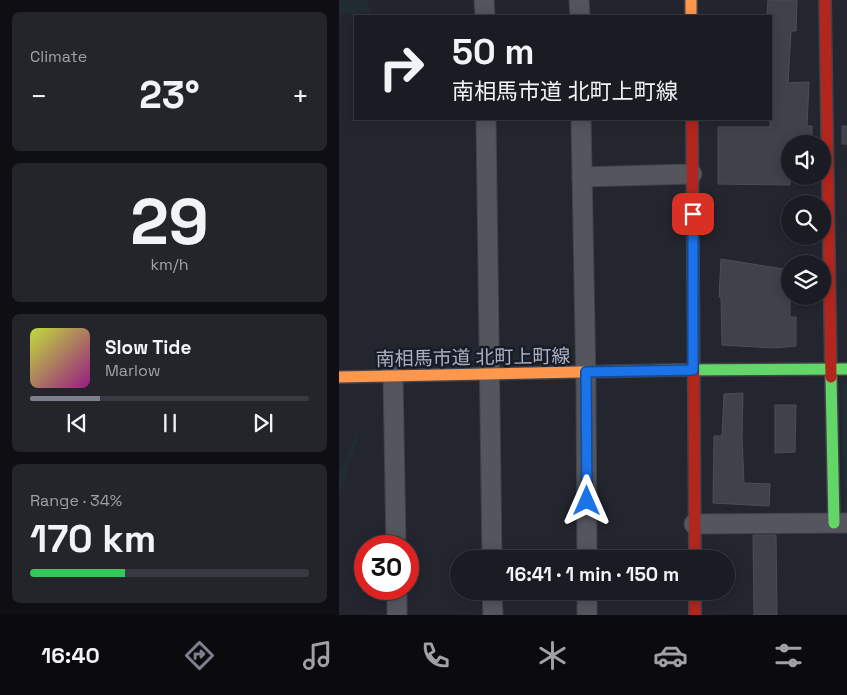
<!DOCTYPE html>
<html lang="en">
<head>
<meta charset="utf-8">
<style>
	:root { --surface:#1b1c23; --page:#24252b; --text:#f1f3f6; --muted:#a0a1a6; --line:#393a41; --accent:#7c808e }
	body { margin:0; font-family:"Space Grotesk","Noto Sans JP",sans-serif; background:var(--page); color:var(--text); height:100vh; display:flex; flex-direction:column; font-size:19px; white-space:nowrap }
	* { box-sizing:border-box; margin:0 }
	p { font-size:16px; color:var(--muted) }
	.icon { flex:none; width:28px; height:28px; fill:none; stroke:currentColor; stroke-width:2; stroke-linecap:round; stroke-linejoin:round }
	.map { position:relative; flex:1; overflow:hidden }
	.side { display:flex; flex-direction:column; gap:12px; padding:12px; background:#0f0f13; width:339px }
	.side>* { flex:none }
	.top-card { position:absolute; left:15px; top:15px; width:418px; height:105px; border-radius:0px; box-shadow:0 2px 12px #0003,0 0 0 1px var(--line); background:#1b1c23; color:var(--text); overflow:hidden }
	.buttons { position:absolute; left:442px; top:135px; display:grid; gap:10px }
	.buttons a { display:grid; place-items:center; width:50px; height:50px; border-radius:50%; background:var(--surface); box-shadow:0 2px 12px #0003,0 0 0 1px var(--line); font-size:25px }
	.speed { position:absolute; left:15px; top:535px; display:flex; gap:10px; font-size:25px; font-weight:700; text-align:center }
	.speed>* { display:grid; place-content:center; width:65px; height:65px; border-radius:50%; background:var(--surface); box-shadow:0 2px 12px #0003,0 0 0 1px var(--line); line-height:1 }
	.speed .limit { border:8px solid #d22; background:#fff; color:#111 }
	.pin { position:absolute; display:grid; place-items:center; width:42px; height:42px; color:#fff; margin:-21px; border-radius:10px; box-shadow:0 2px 8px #0006 }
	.me { position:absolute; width:55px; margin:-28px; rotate:0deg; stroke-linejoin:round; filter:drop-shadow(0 0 4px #0008) }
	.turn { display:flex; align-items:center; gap:18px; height:105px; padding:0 15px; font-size:22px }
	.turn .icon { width:65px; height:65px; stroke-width:2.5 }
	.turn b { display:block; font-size:35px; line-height:42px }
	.big { font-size:38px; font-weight:600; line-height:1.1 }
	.side .tile { flex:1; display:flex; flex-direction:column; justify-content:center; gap:8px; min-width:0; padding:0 18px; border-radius:8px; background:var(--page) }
	.side .dial { align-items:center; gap:0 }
	.dial b { font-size:65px; line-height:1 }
	.song { display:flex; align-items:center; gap:15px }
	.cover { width:60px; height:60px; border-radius:8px; background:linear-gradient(135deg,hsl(70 70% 55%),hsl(310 70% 35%)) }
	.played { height:5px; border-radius:2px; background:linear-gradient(90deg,var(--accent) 25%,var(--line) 25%) }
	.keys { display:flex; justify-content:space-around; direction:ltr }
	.heat { display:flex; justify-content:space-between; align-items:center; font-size:28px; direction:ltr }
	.charge { height:8px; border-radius:4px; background:linear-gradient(90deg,#34c759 34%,var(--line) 0) }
	.trip { position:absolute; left:111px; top:550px; width:285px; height:50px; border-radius:25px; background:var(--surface); box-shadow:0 2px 12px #0003,0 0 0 1px var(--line); font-weight:600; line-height:50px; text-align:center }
	.dock { display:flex; height:80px; justify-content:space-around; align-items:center; background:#0b0b0e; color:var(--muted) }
	.dock .icon { width:35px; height:35px }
	.dock .current { color:var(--accent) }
	.dock b { font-size:22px; color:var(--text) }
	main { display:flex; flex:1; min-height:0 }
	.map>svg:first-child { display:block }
	.green { fill:#212d33 }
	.building { fill:#3f424a; stroke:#4b4d57 }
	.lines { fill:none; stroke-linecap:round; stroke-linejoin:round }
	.street-casing { stroke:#41434c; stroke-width:21 }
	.fast-casing { stroke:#41434c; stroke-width:14 }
	.slow-casing { stroke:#41434c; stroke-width:14 }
	.jam-casing { stroke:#41434c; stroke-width:14 }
	.street { stroke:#54555d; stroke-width:19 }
	.fast { stroke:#63d668; stroke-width:11 }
	.slow { stroke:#ff974d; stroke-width:11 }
	.jam { stroke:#b3261e; stroke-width:11 }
	.route-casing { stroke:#114b97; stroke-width:12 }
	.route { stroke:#1a73e8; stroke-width:9 }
	.labels { text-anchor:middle; stroke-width:5; stroke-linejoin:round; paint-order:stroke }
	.street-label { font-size:19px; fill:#acb0c1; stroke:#181c28 }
</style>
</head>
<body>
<main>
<section class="side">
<div class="tile"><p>Climate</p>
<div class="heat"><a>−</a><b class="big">23°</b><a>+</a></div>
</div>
<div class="tile dial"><b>29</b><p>km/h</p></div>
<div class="tile">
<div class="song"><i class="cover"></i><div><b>Slow Tide</b><p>Marlow</p></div></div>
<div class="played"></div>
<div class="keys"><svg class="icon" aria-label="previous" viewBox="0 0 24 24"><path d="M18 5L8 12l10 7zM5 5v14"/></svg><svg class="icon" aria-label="pause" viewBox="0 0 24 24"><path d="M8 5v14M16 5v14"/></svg><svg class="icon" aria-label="next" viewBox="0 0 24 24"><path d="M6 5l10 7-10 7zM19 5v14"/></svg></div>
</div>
<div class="tile"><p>Range · 34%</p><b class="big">170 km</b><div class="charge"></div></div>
</section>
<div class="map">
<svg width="509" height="615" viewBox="0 0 509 615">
	<rect width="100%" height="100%" fill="#24262f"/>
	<g class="green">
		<polygon points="0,0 28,0 32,13 0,14"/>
		<polygon points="503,384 509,384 508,513 505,513"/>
		<polygon points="23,423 0,497 0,473"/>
	</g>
	<g class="building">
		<polygon points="429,0 458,0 457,31 452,31 449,83 470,82 468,126 473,126 473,144 451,144 451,185 379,184 379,127 431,127 431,16 428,16"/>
		<rect x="503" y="126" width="6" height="18"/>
		<polygon points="382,259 451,270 451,317 457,317 457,346 435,348 383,345 382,297 380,297"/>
		<polygon points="404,393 403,436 405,483 431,484 430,506 374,503 375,436 383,436 385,394"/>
		<polygon points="436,405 457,405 456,452 436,453"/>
		<polygon points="414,535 437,535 438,615 415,615"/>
	</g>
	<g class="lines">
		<g class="street-casing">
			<g id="street">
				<polyline points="145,0 146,16"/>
				<polyline points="240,0 241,16"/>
				<polyline points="147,119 153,559"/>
				<polyline points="242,119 247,385 248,559"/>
				<polyline points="243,177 353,174"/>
				<polyline points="54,375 57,546"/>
				<polyline points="355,524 509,523"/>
				<polyline points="58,589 58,615"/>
				<polyline points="153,591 154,615"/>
				<polyline points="248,591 248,615"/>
			</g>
		</g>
		<g class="fast-casing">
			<g id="fast">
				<polyline points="335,370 509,369"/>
				<polyline points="492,377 495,523"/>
			</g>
		</g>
		<g class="slow-casing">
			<g id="slow">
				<polyline points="352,0 352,16"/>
				<polyline points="0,377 335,370"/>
			</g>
		</g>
		<g class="jam-casing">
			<g id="jam">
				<polyline points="486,0 492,377"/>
				<polyline points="353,119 356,559"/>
				<polyline points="356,591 356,615"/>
			</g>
		</g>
		<use href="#street" class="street"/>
		<use href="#fast" class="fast"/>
		<use href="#slow" class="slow"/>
		<use href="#jam" class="jam"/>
	</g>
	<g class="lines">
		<g class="route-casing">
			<polyline id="route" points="248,501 247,372 354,370 354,214"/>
		</g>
		<use href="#route" class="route"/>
	</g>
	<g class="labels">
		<g class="street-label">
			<text transform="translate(134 357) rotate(-1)" y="7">南相馬市道 北町上町線</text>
		</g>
	</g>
</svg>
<div class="buttons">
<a><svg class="icon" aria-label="sound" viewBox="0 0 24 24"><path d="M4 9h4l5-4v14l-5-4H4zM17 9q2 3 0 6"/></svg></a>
<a><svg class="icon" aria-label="search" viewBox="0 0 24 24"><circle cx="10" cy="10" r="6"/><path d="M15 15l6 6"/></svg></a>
<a><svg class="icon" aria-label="layers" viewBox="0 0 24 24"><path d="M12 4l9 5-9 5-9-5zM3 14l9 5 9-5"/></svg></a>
</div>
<div class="speed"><div class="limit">30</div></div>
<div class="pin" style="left:354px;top:214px;background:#d93025"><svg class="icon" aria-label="arrive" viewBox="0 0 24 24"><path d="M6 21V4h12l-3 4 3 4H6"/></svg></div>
<svg class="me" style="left:248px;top:501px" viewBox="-20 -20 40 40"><path d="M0-17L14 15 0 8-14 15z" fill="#1a73e8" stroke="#fff" stroke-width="4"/></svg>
<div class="trip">16:41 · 1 min · 150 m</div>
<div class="top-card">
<div class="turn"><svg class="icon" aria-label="right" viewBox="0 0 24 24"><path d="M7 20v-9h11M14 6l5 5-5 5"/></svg><div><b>50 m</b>南相馬市道 北町上町線</div></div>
</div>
</div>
</main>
<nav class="dock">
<b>16:40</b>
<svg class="icon current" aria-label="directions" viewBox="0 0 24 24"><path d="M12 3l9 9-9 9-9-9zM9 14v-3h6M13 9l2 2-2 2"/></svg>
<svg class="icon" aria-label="music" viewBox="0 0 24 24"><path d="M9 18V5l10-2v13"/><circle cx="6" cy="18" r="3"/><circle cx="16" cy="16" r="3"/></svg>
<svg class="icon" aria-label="phone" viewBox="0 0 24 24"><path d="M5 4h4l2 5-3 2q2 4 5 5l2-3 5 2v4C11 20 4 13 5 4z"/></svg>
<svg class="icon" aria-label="climate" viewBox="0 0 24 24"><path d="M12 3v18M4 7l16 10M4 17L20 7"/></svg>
<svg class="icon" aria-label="car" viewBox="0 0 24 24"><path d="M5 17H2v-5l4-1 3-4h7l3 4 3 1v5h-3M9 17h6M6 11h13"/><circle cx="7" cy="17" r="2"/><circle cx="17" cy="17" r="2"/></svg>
<svg class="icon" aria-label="filters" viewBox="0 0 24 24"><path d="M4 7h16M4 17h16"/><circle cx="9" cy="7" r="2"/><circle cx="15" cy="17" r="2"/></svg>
</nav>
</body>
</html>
